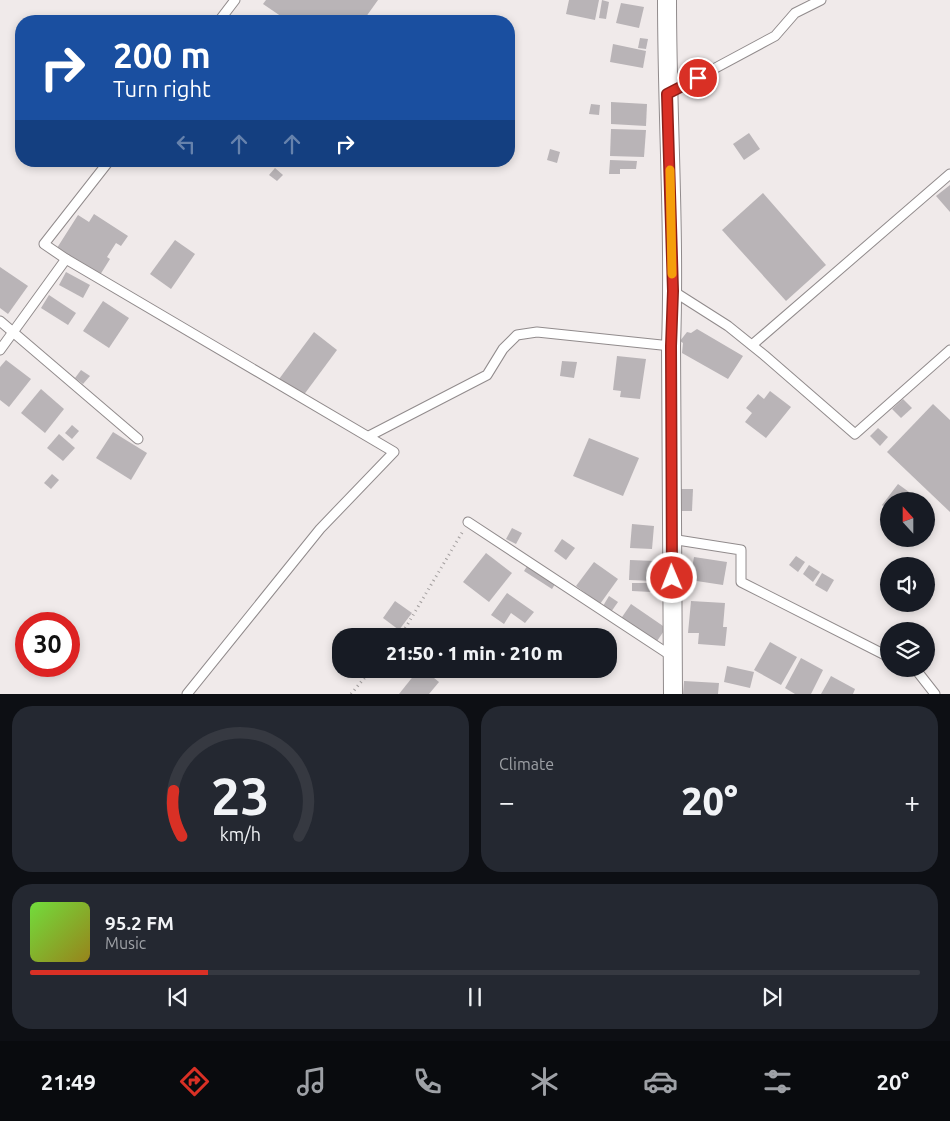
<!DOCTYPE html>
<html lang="en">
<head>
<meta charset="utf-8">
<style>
	:root { --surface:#171b24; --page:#242831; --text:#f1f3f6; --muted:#9ea1a6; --line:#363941; --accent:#d93025 }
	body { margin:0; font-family:Ubuntu,sans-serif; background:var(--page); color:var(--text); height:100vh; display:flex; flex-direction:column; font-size:19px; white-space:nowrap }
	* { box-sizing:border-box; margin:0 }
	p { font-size:16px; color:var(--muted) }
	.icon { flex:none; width:28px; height:28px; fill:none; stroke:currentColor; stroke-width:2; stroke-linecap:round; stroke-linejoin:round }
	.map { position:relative; height:694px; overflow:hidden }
	.panel { display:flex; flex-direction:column; gap:12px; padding:12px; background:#0d0f14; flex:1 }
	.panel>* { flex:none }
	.top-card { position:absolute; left:15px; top:15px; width:500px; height:152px; border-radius:20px; box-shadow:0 2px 8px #0003; background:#1a4fa0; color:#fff; overflow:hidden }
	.needle { width:32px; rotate:339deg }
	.controls { position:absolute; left:880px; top:492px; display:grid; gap:10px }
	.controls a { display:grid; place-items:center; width:55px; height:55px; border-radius:50%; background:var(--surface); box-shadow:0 2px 8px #0003; font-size:25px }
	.speed { position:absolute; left:15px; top:612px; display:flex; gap:10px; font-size:25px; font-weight:700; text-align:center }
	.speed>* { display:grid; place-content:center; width:65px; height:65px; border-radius:50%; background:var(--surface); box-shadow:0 2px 8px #0003; line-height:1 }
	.speed .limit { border:8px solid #d22; background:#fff; color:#111 }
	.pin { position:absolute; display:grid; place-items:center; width:42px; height:42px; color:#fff; margin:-21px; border:2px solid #fff; border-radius:50%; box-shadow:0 1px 5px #0007 }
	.me { position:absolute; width:55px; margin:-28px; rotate:359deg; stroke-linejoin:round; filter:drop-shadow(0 0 4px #0008) }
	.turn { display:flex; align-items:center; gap:18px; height:105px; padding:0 15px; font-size:22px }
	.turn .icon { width:65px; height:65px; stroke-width:2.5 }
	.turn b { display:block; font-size:35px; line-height:42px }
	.lanes { display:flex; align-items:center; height:48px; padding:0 15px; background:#0003; justify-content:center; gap:25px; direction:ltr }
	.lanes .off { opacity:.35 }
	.big { font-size:38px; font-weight:800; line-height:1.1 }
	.panel .tile { flex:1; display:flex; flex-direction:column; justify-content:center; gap:8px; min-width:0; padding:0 18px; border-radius:20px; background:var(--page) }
	.panel .dial { align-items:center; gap:0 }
	.dial svg { height:130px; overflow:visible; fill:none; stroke:var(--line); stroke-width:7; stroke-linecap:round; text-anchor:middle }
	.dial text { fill:var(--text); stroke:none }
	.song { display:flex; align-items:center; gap:15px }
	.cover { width:60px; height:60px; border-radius:8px; background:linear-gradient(135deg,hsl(100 70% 55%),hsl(50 70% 35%)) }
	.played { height:5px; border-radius:2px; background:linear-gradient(90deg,var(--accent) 20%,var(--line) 20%) }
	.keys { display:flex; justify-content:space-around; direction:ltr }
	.heat { display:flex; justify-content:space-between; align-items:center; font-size:28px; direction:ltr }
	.panel .tiles { flex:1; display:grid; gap:12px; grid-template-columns:1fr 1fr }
	.tile:last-child { grid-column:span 2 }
	.trip { position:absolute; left:332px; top:628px; width:285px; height:50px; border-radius:20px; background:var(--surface); box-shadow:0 2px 8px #0003; font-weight:800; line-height:50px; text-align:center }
	.tabs { display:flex; height:80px; justify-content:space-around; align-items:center; background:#090b0e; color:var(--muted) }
	.tabs .icon { width:35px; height:35px }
	.tabs .on { color:var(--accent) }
	.tabs b { font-size:22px; color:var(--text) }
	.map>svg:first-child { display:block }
	.building { fill:#b9b4b7 }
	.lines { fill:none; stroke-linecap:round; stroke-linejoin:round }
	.lane-casing { stroke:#918b8c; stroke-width:11 }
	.street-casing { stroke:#918b8c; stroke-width:20 }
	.path { stroke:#a39f9f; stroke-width:3; stroke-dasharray:1 4; stroke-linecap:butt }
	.lane { stroke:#fff; stroke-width:9 }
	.street { stroke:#fff; stroke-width:18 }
	.route-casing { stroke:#8d1f18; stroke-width:12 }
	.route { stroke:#d93025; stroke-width:9 }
	.slow { stroke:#f59e0b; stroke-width:9 }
</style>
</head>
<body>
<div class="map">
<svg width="950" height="694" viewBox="0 0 950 694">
	<rect width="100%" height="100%" fill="#f0eaea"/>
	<g class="building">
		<polygon points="266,0 378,0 363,21 288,21 263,4"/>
		<polygon points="569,0 599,0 595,20 566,14"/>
		<polygon points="602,0 609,2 606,19 599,18"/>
		<polygon points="621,3 644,7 639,28 616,23"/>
		<polygon points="640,38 648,39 646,49 638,48"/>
		<polygon points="613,44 646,51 643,68 610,62"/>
		<polygon points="611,102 647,104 646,126 611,124"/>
		<polygon points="591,104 600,105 599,115 589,114"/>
		<polygon points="611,129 646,130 644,157 610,156"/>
		<polygon points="749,133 760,149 744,160 733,144"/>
		<polygon points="550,149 560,152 557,163 547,160"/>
		<polygon points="610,160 637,161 636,169 620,169 620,174 609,174"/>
		<polygon points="275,168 283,175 277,181 269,175"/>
		<polygon points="950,185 950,212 936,196"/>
		<polygon points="763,193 826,265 786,301 722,230"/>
		<polygon points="94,214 128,236 121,246 116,243 107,257 110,259 100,275 57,248 78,215 89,222"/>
		<polygon points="175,240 195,254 171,289 150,274"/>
		<polygon points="0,267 28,286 8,314 0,308"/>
		<polygon points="66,272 90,285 83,298 59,285"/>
		<polygon points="49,295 76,313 68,325 41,308"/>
		<polygon points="103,301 129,318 109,348 83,331"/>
		<polygon points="697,329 743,356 728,379 682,353 683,343 680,341 687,332 691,333"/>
		<polygon points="314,332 337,350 303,396 279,379"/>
		<polygon points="617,356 646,359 640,399 620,397 621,391 613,390"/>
		<polygon points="6,360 31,379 9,407 0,400 0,367"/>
		<polygon points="562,361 577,362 574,378 560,376"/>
		<polygon points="81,370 90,376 83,384 75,378"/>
		<polygon points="41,389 64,409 45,433 21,413"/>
		<polygon points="770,391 791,407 766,438 745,422 752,413 746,408 758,394 764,399"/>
		<polygon points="903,399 912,408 901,418 892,409"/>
		<polygon points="933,404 950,420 950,512 887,452"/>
		<polygon points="72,425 79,431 72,439 65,433"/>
		<polygon points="878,428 888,437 880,446 870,436"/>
		<polygon points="113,432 147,453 131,480 96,458"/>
		<polygon points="59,434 75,448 63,461 47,448"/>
		<polygon points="589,438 639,458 623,496 573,476"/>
		<polygon points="52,474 59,480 51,489 44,483"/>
		<polygon points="898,484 909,492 907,495 914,501 889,501 889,511 882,505"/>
		<polygon points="680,489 693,489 692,511 680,511"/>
		<polygon points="632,524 654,526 652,549 630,548"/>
		<polygon points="512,528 522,533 516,544 506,539"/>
		<polygon points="562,539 575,548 566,560 554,551"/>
		<polygon points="486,553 512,573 489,602 463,582"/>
		<polygon points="796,556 805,562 798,572 789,565"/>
		<polygon points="694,557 727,562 723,585 690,580"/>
		<polygon points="630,560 655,561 654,581 629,580"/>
		<polygon points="594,562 618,579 600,604 576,586"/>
		<polygon points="529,563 557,581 552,589 524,571"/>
		<polygon points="809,565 820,572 813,582 803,574"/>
		<polygon points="822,573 834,580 827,592 815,585"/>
		<polygon points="632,583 652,583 651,592 632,591"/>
		<polygon points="507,593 534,612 525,623 511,613 504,624 491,615"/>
		<polygon points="609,596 618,602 611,612 603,606"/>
		<polygon points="395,601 412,613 399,630 383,618"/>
		<polygon points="691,601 725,603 723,627 727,627 725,646 698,644 699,633 688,633"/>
		<polygon points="631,604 666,628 655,644 620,620"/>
		<polygon points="770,642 797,657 781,685 754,670"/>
		<polygon points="801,658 823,670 811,694 795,694 785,688"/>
		<polygon points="727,666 754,672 750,688 724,682"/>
		<polygon points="419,669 423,669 439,682 429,694 399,694"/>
		<polygon points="831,676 855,689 853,694 821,694"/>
		<polygon points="684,681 719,683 718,694 683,694"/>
	</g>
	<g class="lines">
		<g class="lane-casing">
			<g id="lane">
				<polyline points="219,21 235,0"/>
				<polyline points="667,94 775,36 795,13 821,0"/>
				<polyline points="109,161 44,244 66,259 394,452 320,529 187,694"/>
				<polyline points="673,291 728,326 764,355 855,434 950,350"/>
				<polyline points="0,321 138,439"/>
				<polyline points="752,345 950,174"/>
				<polyline points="0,350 66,259"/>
				<polyline points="369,436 487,375 503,349 517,335 537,332 671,346"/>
				<polyline points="468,522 673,657"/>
				<polyline points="671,539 741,550 741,582 889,657"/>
				<polyline points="912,669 917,671 935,694"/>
			</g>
		</g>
		<g class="street-casing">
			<path id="street" d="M667,0C667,115 675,231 671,346L673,694"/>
		</g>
		<g class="path">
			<polyline points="399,636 406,627 463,531"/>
			<polyline points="351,694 372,669"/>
		</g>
		<use href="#lane" class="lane"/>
		<use href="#street" class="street"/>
	</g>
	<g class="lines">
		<g class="route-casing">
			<polyline id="route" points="672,578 671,346 673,291 667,94 698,78"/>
		</g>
		<use href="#route" class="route"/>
		<polyline class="slow" points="670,170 672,274"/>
	</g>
</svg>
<div class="controls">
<a><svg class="needle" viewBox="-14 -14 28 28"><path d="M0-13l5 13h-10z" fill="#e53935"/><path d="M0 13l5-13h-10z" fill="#9ea1a6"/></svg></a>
<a><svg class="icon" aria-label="sound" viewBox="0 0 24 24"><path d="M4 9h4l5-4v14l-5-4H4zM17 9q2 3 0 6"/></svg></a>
<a><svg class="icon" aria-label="layers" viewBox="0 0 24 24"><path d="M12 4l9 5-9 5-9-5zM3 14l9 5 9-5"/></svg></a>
</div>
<div class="speed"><div class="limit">30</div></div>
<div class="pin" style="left:698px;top:78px;background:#d93025"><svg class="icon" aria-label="arrive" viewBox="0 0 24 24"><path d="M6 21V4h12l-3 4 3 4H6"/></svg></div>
<svg class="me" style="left:672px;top:578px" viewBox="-20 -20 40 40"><circle r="17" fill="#d93025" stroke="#fff" stroke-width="3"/><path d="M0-11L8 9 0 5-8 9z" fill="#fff"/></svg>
<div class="trip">21:50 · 1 min · 210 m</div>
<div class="top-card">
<div class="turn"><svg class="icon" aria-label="right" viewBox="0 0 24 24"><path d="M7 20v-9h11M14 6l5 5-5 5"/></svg><div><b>200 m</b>Turn right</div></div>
<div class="lanes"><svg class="icon off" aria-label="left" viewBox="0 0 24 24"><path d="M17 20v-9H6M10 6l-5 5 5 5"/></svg><svg class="icon off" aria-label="ahead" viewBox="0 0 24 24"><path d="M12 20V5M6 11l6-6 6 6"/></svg><svg class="icon off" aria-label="ahead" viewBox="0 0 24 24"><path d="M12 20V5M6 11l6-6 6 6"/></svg><svg class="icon" aria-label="right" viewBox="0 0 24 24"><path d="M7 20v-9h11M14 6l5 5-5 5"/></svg></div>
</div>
</div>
<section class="panel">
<div class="tiles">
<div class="tile dial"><svg viewBox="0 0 100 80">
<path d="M14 69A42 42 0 1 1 86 69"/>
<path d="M14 69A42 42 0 0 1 9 41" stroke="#d93025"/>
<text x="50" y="56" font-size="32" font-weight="700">23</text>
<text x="50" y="72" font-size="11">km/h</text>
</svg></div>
<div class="tile"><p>Climate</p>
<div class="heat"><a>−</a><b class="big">20°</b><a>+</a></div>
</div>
<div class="tile">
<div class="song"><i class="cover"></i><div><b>95.2 FM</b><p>Music</p></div></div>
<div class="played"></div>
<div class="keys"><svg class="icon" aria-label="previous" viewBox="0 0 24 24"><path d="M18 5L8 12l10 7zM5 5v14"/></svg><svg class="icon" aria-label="pause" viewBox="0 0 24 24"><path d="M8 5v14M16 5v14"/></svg><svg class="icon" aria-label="next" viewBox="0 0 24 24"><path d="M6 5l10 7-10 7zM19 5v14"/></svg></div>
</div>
</div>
</section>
<nav class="tabs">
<b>21:49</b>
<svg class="icon on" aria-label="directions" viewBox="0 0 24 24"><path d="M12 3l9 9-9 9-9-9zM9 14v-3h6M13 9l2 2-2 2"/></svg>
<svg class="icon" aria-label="music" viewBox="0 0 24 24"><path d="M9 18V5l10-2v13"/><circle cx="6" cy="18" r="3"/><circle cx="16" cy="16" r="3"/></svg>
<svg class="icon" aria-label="phone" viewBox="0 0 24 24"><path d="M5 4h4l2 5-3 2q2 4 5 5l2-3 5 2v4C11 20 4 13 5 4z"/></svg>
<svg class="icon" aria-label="climate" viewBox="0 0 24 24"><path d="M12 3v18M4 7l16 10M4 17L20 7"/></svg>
<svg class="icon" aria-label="car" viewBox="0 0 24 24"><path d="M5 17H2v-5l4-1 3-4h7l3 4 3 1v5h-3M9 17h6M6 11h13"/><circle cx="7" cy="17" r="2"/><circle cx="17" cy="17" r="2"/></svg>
<svg class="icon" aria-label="filters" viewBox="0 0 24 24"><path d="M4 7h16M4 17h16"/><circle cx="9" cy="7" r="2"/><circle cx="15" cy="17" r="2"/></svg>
<b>20°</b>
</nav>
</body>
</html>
